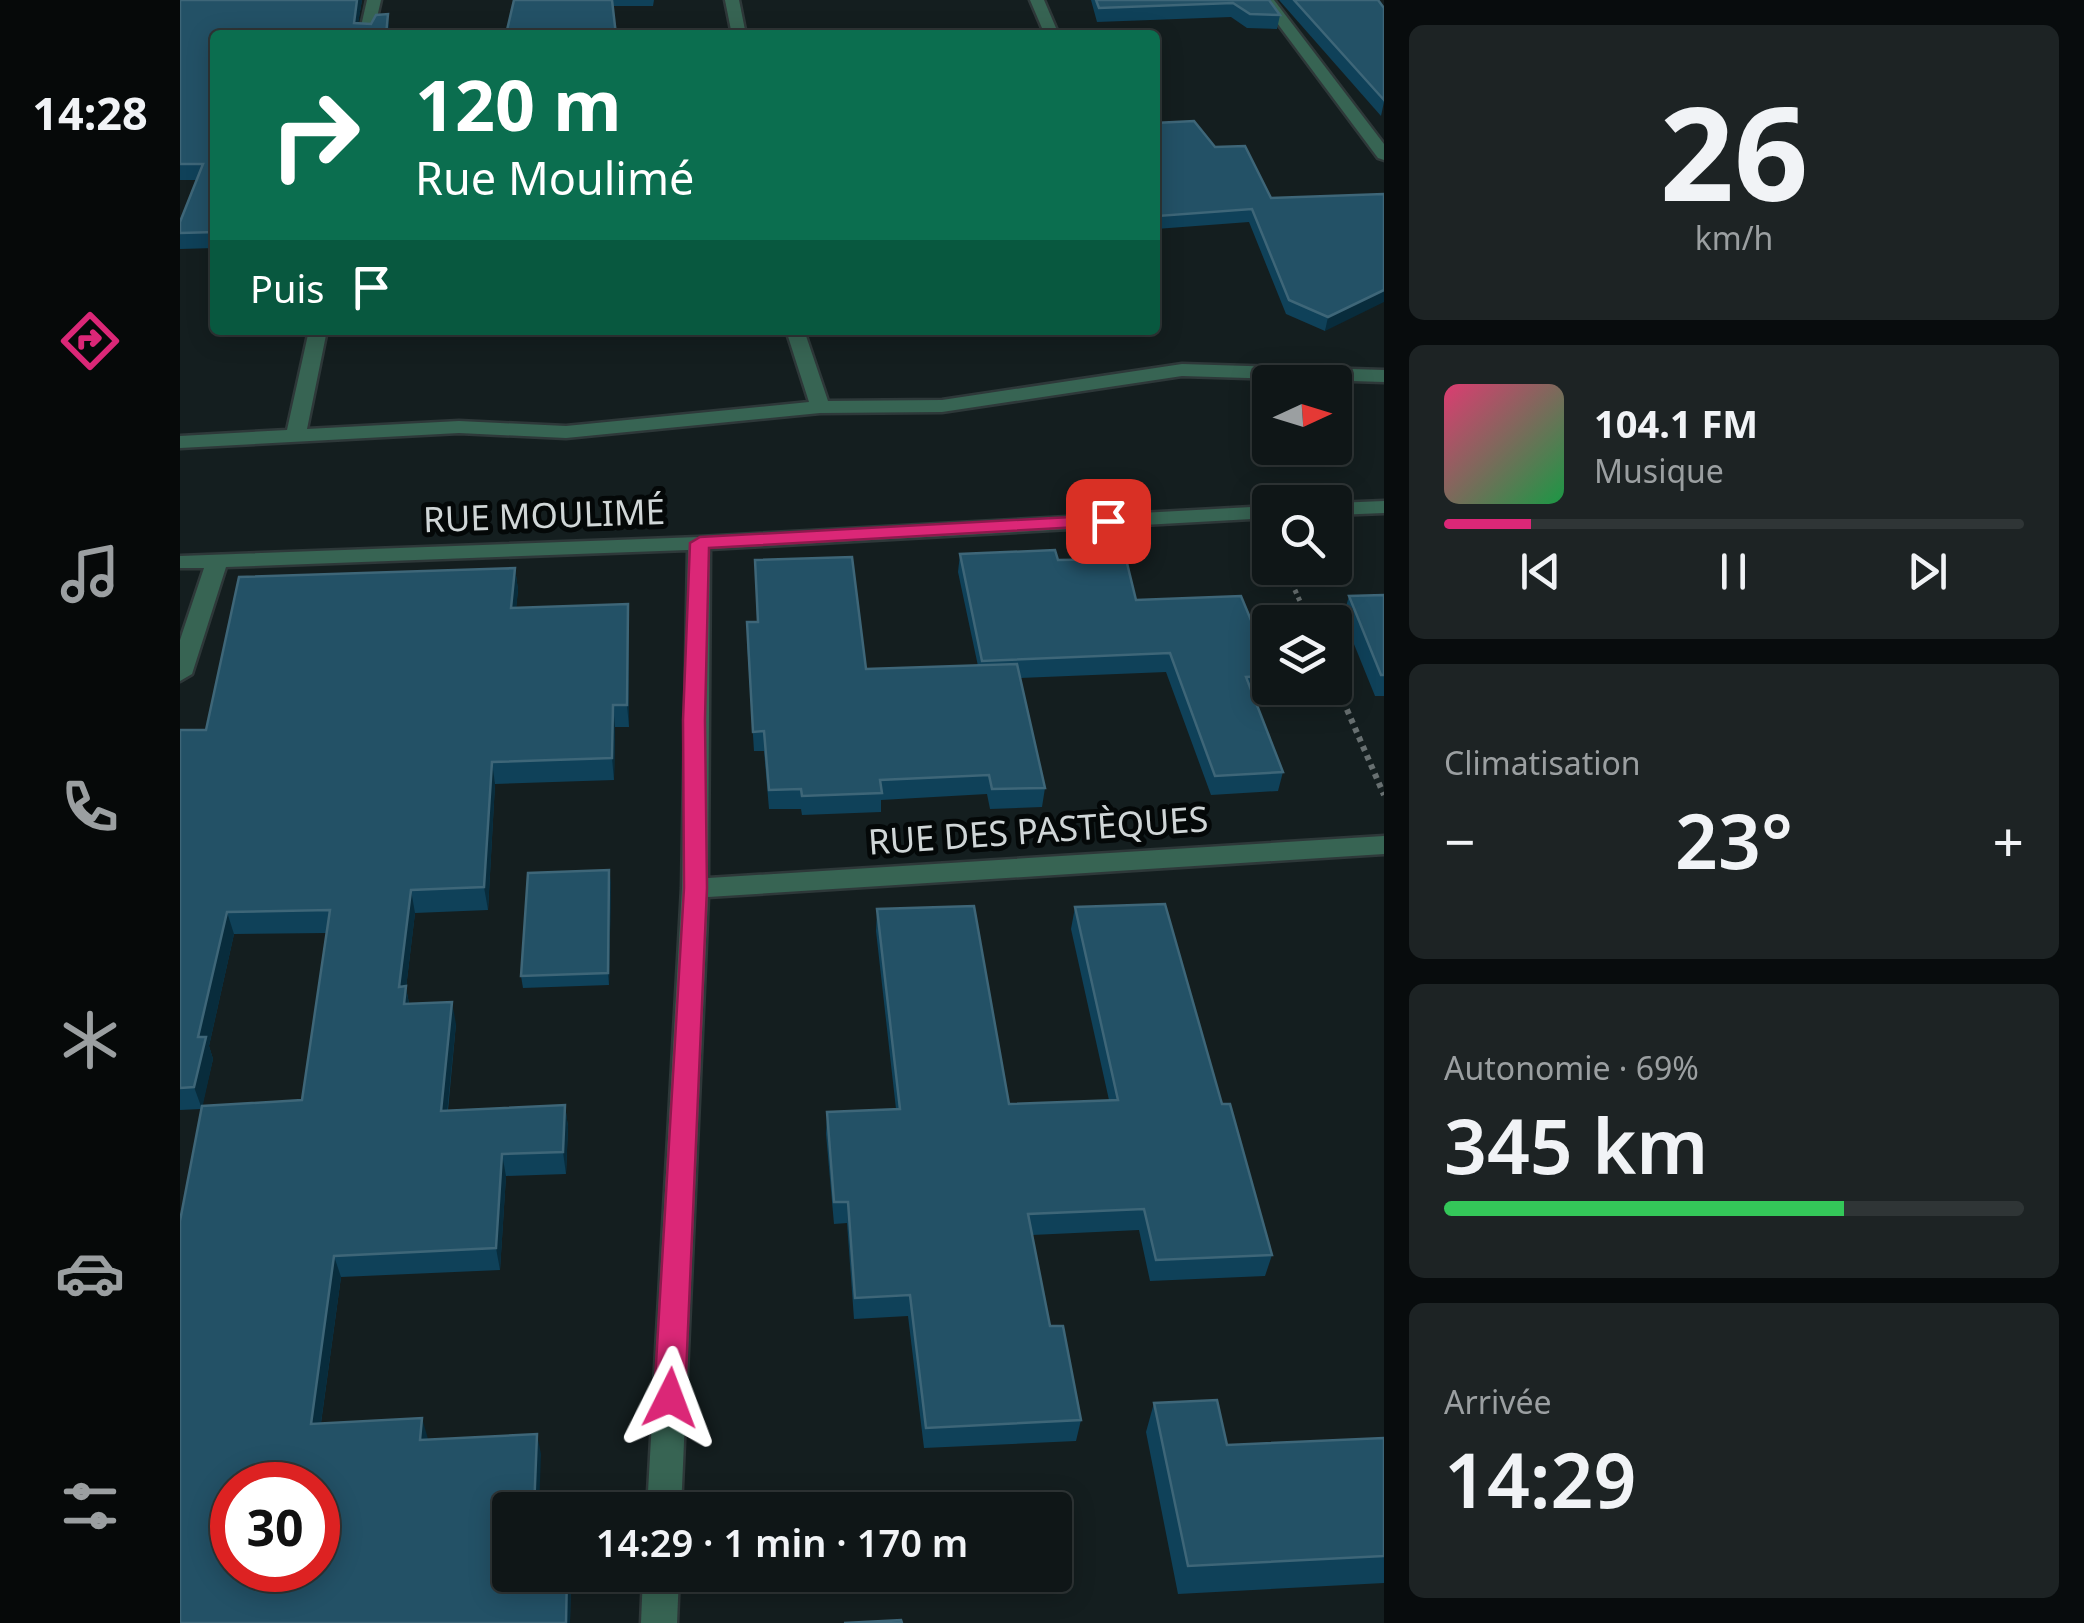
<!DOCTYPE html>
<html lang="fr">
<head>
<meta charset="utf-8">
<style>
	:root { --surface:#0f1617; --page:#1d2324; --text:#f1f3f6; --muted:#9b9fa1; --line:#2f3536; --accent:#db2777 }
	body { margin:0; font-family:"Noto Sans",sans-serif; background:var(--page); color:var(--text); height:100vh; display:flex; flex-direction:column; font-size:38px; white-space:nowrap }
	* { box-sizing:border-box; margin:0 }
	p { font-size:32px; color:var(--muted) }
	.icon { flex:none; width:55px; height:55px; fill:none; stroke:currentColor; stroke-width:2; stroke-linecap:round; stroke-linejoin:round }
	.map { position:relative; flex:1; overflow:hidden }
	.sheet { display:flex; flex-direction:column; gap:25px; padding:25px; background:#080c0d; width:700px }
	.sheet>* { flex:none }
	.top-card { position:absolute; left:30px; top:30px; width:950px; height:305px; border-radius:10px; box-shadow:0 5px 25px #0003,0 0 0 2px var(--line); background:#0b6e4f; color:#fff; overflow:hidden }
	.needle { width:65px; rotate:86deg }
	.tools { position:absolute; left:1072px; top:365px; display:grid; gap:20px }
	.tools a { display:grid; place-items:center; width:100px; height:100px; border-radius:10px; background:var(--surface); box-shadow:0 5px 25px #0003,0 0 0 2px var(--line); font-size:50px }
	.speed { position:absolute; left:30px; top:1462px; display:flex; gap:20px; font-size:50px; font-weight:700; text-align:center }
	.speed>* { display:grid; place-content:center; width:130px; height:130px; border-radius:50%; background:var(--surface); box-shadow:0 5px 25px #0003,0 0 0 2px var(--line); line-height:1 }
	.speed .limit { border:15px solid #d22; background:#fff; color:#111 }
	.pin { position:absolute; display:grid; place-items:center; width:85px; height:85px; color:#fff; margin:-42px; border-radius:20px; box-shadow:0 5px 15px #0006 }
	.me { position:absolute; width:110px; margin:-55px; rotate:3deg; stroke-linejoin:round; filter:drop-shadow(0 0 8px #0008) }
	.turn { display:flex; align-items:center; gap:35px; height:210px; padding:0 40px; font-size:45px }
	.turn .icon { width:130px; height:130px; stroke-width:2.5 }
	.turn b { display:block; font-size:70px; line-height:85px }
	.then { display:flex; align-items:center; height:95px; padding:0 40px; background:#0003; gap:20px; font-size:38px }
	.big { font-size:75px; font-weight:600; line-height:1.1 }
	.sheet .widget { flex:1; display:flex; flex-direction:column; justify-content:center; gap:15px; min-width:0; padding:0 35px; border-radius:15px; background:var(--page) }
	.sheet .dial { align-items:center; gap:0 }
	.dial b { font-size:130px; line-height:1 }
	.song { display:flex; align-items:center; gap:30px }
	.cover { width:120px; height:120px; border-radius:15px; background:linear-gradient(135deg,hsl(340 70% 55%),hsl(140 70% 35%)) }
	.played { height:10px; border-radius:5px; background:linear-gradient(90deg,var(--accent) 15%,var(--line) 15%) }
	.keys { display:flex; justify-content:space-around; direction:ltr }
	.heat { display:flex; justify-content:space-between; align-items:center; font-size:55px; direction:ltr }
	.charge { height:15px; border-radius:8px; background:linear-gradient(90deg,#34c759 69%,var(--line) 0) }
	.trip { position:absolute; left:312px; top:1492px; width:580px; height:100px; border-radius:10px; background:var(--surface); box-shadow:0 5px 25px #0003,0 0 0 2px var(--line); font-weight:600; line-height:100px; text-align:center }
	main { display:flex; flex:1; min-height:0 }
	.dock { display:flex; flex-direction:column; width:180px; justify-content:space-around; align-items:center; background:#060909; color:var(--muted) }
	.dock .icon { width:70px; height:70px }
	.dock .on { color:var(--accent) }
	.dock b { font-size:45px; color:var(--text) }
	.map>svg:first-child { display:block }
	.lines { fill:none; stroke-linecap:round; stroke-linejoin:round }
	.street-casing { stroke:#2e3839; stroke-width:5 }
	.path-far1 { stroke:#687071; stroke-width:5; stroke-dasharray:4 4; stroke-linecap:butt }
	.path { stroke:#687071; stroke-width:6; stroke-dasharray:5 5; stroke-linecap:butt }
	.street { fill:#376453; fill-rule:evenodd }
	.wall { fill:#0f4159; fill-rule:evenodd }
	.shaded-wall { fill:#082c3c }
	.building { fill:#235166; stroke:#3e6678; stroke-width:2.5; fill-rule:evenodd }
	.route { fill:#db2777; stroke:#8e194d; stroke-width:2.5 }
	.labels { text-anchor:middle; stroke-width:10; stroke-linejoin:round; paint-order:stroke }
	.street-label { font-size:35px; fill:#d0d6d7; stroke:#040808 }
</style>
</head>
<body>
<main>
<nav class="dock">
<b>14:28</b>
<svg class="icon on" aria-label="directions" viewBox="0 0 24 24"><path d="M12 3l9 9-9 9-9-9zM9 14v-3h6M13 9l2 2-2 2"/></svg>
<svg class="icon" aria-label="music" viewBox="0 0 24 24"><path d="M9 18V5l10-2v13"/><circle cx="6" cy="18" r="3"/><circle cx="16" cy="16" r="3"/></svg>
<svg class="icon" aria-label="phone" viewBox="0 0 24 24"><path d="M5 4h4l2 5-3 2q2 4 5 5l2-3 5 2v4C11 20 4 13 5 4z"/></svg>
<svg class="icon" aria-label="climate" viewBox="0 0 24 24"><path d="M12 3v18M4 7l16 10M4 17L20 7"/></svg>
<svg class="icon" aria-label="car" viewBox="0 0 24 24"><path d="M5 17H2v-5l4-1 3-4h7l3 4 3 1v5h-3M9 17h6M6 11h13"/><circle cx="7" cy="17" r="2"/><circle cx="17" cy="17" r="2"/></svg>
<svg class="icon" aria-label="filters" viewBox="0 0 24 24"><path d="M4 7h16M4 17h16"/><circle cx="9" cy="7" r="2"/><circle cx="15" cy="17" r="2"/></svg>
</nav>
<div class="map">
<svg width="1204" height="1623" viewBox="0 0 1204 1623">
	<rect width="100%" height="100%" fill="#141e1f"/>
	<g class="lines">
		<g class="street-casing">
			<g id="street">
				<polygon points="187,0 201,0 193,35 179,35"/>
				<polygon points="545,0 559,0 566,35 552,35"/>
				<polygon points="850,0 864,0 879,35 865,35"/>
				<polygon points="1080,0 1094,0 1204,144 1204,160 1198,158"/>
				<polygon points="129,330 147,330 127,429 279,421 386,426 629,402 606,330 624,330 648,401 762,400 1002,364 1204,370 1204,382 1002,376 762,412 640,413 386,438 279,433 0,448 0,436 107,430"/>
				<polygon points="1204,501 1204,513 1155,515 1155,503"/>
				<polygon points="1090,506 1090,518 530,549 528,878 1204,836 1204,854 528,897 501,1510 467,1510 502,888 508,550 46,567 12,674 0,681 0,640 24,568 0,568 0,556 519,537"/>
				<polygon points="463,1575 499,1575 497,1623 461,1623"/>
			</g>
		</g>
		<polyline class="path-far1" points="1105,568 1128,619"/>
		<g class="path">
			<polyline points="1126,616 1129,622"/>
			<polyline points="1155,682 1204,795"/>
		</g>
		<use href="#street" class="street"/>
	</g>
	<g class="wall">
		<polygon points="0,0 182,0 178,23 210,29 210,34 327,30 334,0 474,0 473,6 433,6 436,35 35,35 35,248 0,249 0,233 17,180 0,180"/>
		<polygon points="911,0 1089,0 1100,15 1097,29 1067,28 1051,17 917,22"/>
		<polygon points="1099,0 1198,0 1204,8 1204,102 1201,116"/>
		<polygon points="975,123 1035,147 1091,198 1204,194 1145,331 1106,314 1069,222 976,229"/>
		<polygon points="780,554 878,560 956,600 1090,666 1091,688 1089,695 1073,696 1103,772 1098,791 1031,795 986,672 840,678 865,788 862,807 810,809 807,794 701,800 701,812 622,815 621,809 589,809 584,751 574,751 567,642 567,622 577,622 575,560 686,669 798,666 778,572"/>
		<path d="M335,568L338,590L336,608L449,626V727H435L434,780L315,784L308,910L235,913L226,988L229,1003L276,1024L268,1110L385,1105L388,1127L386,1174L326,1176L320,1270L161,1277L141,1423L247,1440L361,1454L330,1575H391L390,1623H0L21,1109L0,1110V730H26ZM146,933L122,1100L22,1106L33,1059L29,1046L54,934Z"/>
		<polygon points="1204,595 1204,696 1195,696 1163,617 1169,596"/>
		<polygon points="431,882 429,985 343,988 341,976"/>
		<polygon points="895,907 1042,1104 1092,1255 1085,1276 970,1281 959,1230 852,1235 870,1326 901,1420 896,1441 744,1448 728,1316 674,1319 667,1223 654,1224 646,1134 647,1112 716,1109 696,931 697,909 829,1104 929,1100 891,929"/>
		<polygon points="974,1403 1047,1445 1204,1438 1204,1583 998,1594 966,1432"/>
	</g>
	<g class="shaded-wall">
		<polygon points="177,0 182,0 176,35 174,23"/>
		<polygon points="208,14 210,35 206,35"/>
		<polygon points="1204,290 1204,302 1145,331 1148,317"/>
		<polygon points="335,568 338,590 334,630 331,608"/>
		<polygon points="448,604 449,626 449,727 447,705"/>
		<polygon points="433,705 435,727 434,780 432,758"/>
		<polygon points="312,762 315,784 308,910 304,887"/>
		<polygon points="429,870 431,882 429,985 428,973"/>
		<polygon points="231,890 235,913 226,988 230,1009 229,1026 219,987"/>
		<polygon points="47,912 54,934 29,1046 33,1059 22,1109 14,1087 18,1037"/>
		<polygon points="272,1002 276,1024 265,1133 261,1111"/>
		<polygon points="385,1105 388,1127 386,1174 383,1152"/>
		<polygon points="322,1154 326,1176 320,1270 316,1248"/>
		<polygon points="154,1256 161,1277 138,1444 131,1424"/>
		<polygon points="242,1418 248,1439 246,1460 240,1440"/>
		<polygon points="357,1434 361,1454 359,1510 354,1510"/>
		<polygon points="387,1575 391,1575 390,1623 386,1623"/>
	</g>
	<g class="building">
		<polygon points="0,0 177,0 174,23 191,24 196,15 208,14 206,35 327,30 334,0 432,0 436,35 35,35 35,232 0,233 0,222 23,164 0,164"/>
		<polygon points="916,0 1089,0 1100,15 1070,14 1053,3 919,8"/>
		<polygon points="1114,0 1198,0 1204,8 1204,100"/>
		<polygon points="1014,121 1035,147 1065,146 1091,198 1204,194 1204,290 1148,317 1109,300 1072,209 978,216 975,206 975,123"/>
		<polygon points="875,550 878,560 946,559 956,600 1061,596 1090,666 1090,676 1066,677 1103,772 1035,776 990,653 802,661 780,554"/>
		<polygon points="672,557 686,669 837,664 865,788 812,789 809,775 700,780 702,793 622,796 621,789 589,790 584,731 573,732 567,622 578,622 575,560"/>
		<path d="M335,568L331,608L448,604L447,705H433L432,758L312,762L304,887L231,890L219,987L226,986L224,1004L272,1002L261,1111L385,1105L383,1152L322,1154L316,1248L154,1256L131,1424L242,1418L240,1440L357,1434L354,1510H330V1575H387L386,1623H0V1221L22,1106L122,1100L150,910L47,912L18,1037H26L14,1087L0,1088V730H26L59,577ZM52,1485H138V1570H52Z"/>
		<polygon points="1204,595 1204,675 1201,675 1169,596"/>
		<polygon points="429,870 428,973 341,976 348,873"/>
		<polygon points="985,904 1042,1104 1050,1104 1092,1255 976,1260 964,1209 848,1214 870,1326 883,1326 901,1420 746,1428 730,1295 675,1298 668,1202 654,1202 647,1112 720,1109 697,909 794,906 829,1104 938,1100 895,907"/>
		<polygon points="1037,1400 1047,1445 1204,1438 1204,1556 1008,1566 974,1403"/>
		<polygon points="721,1620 722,1623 664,1623"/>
	</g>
	<polygon class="route" points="928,515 938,521 935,525 529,548 525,720 527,888 505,1398 500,1408 490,1412 479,1408 474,1398 504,888 503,720 510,543 520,537"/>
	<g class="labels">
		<g class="street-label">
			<text transform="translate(364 516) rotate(-2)" y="12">RUE MOULIMÉ</text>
			<text transform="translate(858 831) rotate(-4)" y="12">RUE DES PASTÈQUES</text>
		</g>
	</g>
</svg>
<div class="tools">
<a><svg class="needle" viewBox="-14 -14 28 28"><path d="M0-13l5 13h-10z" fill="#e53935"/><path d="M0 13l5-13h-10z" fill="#9b9fa1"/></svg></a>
<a><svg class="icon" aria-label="search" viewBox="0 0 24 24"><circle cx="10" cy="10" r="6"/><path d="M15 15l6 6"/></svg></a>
<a><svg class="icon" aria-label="layers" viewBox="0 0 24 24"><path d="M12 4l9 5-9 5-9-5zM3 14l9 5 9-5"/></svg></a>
</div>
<div class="speed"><div class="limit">30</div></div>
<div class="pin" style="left:928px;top:521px;background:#d93025"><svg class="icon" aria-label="arrive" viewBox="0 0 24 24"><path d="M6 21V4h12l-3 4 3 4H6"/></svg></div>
<svg class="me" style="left:490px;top:1398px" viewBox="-20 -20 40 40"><path d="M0-17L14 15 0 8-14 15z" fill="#db2777" stroke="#fff" stroke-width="4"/></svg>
<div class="trip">14:29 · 1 min · 170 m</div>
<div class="top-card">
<div class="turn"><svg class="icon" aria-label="right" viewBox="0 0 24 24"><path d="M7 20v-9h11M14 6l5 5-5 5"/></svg><div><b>120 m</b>Rue Moulimé</div></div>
<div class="then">Puis<svg class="icon" aria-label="arrive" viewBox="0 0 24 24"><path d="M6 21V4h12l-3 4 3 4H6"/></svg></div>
</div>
</div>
<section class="sheet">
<div class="widget dial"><b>26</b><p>km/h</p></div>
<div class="widget">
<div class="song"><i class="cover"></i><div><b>104.1 FM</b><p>Musique</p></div></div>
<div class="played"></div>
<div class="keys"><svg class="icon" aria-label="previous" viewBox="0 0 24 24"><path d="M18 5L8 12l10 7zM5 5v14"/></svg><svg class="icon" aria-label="pause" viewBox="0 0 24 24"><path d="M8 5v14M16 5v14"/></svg><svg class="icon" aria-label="next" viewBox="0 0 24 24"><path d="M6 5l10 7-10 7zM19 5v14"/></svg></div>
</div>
<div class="widget"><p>Climatisation</p>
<div class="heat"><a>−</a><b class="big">23°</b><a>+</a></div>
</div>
<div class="widget"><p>Autonomie · 69%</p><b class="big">345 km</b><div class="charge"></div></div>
<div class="widget"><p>Arrivée</p><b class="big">14:29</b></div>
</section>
</main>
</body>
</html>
